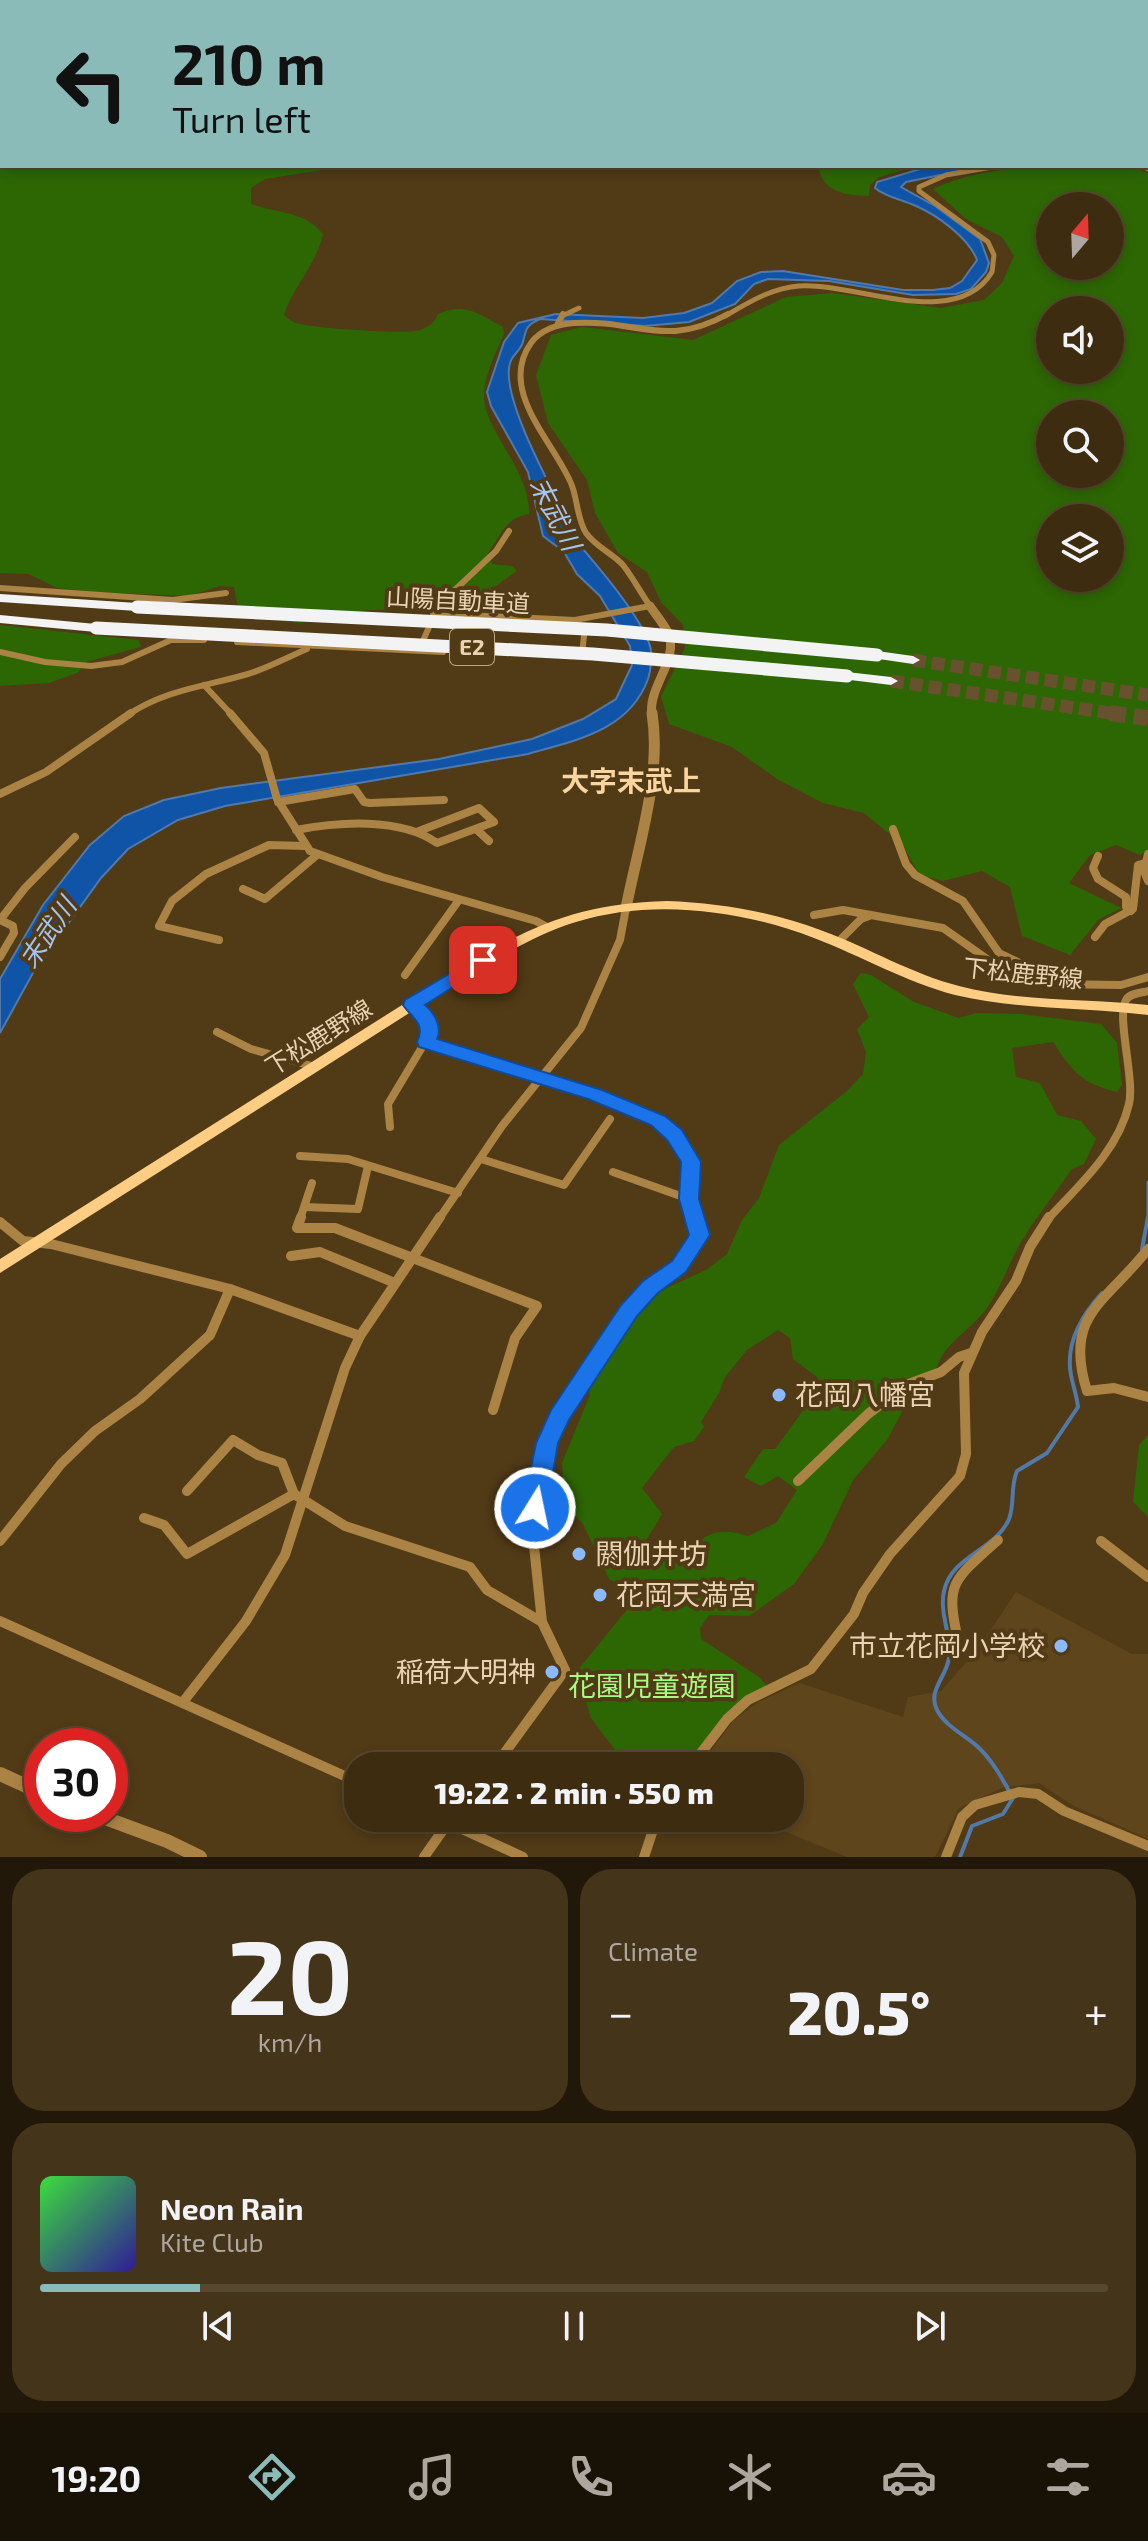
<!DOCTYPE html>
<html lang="en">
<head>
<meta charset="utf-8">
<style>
	:root { --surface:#3d2c10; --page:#443419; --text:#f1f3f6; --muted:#ada79f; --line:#564830; --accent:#8bbbb9 }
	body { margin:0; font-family:"Exo 2","Noto Sans JP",sans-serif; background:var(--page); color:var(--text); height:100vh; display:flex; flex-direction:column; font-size:30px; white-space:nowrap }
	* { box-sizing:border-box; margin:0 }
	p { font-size:26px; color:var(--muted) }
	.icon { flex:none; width:44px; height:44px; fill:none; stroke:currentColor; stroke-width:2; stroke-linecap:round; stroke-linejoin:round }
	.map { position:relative; height:1857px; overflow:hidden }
	.details { display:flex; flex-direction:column; gap:12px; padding:12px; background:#221809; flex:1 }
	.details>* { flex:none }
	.banner { position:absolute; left:0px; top:0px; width:1148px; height:168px; box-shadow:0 4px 12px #0003,0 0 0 2px var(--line); background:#8bbbb9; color:#111; overflow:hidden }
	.needle { width:52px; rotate:19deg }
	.buttons { position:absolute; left:1036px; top:192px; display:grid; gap:16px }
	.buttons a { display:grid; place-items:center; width:88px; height:88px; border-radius:50%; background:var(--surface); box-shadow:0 4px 12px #0003,0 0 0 2px var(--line); font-size:40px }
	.speed { position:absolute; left:24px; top:1728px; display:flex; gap:16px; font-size:40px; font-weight:700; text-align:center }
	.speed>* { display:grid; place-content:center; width:104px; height:104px; border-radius:50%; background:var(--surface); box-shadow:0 4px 12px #0003,0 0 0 2px var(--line); line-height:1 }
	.speed .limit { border:12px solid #d22; background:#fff; color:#111 }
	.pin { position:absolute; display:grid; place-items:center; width:68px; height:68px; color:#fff; margin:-34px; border-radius:16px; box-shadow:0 4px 12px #0006 }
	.me { position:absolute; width:88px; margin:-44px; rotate:10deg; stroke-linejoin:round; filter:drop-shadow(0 0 6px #0008) }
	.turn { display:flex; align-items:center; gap:28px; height:168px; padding:0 40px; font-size:36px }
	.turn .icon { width:104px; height:104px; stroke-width:2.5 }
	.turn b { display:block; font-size:56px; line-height:68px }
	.big { font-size:60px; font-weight:800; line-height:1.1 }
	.details .card { flex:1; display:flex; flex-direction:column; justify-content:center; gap:12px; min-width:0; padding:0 28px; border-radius:32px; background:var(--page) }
	.details .dial { align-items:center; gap:0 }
	.dial b { font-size:104px; line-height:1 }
	.song { display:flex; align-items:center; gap:24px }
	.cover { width:96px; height:96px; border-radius:12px; background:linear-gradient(135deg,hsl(120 70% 55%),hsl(250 70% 35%)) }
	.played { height:8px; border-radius:4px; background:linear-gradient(90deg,var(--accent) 15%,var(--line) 15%) }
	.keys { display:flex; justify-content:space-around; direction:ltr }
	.heat { display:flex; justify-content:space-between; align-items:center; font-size:44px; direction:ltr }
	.details .tiles { flex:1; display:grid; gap:12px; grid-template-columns:1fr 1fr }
	.card:last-child { grid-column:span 2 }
	.trip { position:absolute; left:344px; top:1752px; width:460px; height:80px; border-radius:32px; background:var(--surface); box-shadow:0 4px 12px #0003,0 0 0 2px var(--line); font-weight:800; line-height:80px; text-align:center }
	.dock { display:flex; height:128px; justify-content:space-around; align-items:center; background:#181206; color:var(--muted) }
	.dock .icon { width:56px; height:56px }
	.dock .selected { color:var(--accent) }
	.dock b { font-size:36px; color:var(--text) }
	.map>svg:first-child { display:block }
	.built { fill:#5e451b }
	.green { fill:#2d6703; fill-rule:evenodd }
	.water { fill:#1054a8; stroke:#517aab; stroke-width:2 }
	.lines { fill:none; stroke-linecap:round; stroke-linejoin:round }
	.stream-far1 { stroke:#517aab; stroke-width:3 }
	.stream { stroke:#517aab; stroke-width:4 }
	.motorway-tunnel-far1 { stroke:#68512e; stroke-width:13; stroke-dasharray:13 6; stroke-linecap:butt }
	.motorway-tunnel { stroke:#68512e; stroke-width:16; stroke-dasharray:16 8; stroke-linecap:butt }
	.minor-far3 { stroke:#ab8345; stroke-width:5 }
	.minor-far2 { stroke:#ab8345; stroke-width:6 }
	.minor-far1 { stroke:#ab8345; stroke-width:8 }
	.minor { stroke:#ab8345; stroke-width:10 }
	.tertiary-far2 { stroke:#ab8345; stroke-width:9 }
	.tertiary-far1 { stroke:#ab8345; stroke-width:11 }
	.tertiary { stroke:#ab8345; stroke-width:14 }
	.primary { fill:#fdcd83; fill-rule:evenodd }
	.motorway { fill:#f3f3f3; fill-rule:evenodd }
	.motorway-bridge { stroke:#f3f3f3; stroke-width:13 }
	.route { fill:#1a73e8; stroke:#114b97; stroke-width:2 }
	.poi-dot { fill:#8abafc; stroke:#513a16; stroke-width:3 }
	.labels { text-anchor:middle; stroke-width:8; stroke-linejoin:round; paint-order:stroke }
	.shield { fill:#513a16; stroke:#bca584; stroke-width:2 }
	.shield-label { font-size:22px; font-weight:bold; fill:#ead3b3 }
	.street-label { font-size:24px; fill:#ead3b3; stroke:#513a16 }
	.water-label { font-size:26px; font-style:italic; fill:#a5c5f1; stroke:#513a16 }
	.quarter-label { font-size:28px; font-weight:bold; fill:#fad59f; stroke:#513a16 }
	.near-poi-label { font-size:28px; fill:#ead3b3; stroke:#513a16; text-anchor:start }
	.near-park-label { font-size:28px; fill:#a7fd81; stroke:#513a16 }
</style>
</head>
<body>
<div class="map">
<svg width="1148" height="1857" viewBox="0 0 1148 1857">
	<rect width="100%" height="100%" fill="#513a16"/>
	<polygon class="built" points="1016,1592 1132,1654 1148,1654 1148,1839 1074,1806 1039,1783 1002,1788 959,1808 935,1857 847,1857 752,1818 790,1818 790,1766 699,1766 734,1720 758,1702 800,1683 903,1717 908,1697 941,1691 978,1649"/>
	<g class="green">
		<path d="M0,0H633L2,2V166H348L265,179L251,188V204C278,214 303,210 323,234C316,265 294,285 284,315C289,319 293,323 300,324C317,328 406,335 420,330C429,327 435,322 438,314C466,302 478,314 503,327L504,334C496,351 485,375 484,393C482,430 530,468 529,514C505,518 501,535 488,553L492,564L512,566L517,571L487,592L442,607L355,611L299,623L247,617L237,603L234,587L220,586L188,596L96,592L57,588L29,574L0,573Z"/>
		<polygon points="725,0 1148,0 1148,51 1146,2"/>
		<path d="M818,166H918L879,177L870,185L869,196C845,195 823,193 818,166Z"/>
		<path d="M1048,166H1128L1148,173V850L1140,855L1116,845L1090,855L1069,883L1121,908L1098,920L1070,955L1022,936L1010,887L982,871L943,881L919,875L903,845L864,813L823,803L777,779L732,747L669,724L661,696L685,648L683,625L661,602L647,572L618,553L595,513L587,480L548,423L536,375L551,335L582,327L693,340L786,297L832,293L941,308L984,300L1002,283L1014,256L1002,237L966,219L933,189C970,172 1007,168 1048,166ZM1050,206H1110V266H1050ZM1050,310H1110V370H1050ZM1050,414H1110V474H1050ZM1050,518H1110V578H1050Z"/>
		<polygon points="0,625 139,640 141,647 86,662 77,673 49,683 0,686"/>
		<path d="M861,973L871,975L914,1002L959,1018L976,1013L1021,1014L1101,1024L1117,1043L1122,1085L1117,1092C1081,1083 1073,1072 1053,1042L1012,1048L1016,1077L1040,1083L1057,1115L1081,1121L1096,1139L1084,1164L1072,1169C1057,1191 1040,1212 1026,1234C1011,1256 1004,1282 989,1305C968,1336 940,1340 933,1382L910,1397L887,1440L853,1480L823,1544L794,1584L749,1616L709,1615L700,1628L701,1639L759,1677L767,1686C730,1705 710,1732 687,1766H672L655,1754L627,1766L591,1718L577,1671L638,1596L609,1579L583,1524L565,1505L562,1463L589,1397L594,1354L611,1324L653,1294L706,1270L727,1254L742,1220L759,1198L779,1145L847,1091L863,1074L866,1052L857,1029L869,1017L853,984ZM778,1330L790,1338L793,1359L817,1377L818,1390L775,1449H763L744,1477L761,1486L778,1476L797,1490L776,1523L748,1536C711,1524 701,1538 677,1564L642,1547L662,1514L642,1488L674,1447L694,1441L704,1427L701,1422L719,1393L725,1377L747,1350Z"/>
		<polygon points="1148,1435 1148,1517 1133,1502 1139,1445"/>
	</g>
	<path class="water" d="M930,166H985L906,182L901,187L935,206L980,239L989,263L986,272L971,289L956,294L913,295L829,281L768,279L754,284L735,304L689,322L645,326L540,319C526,325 526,329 523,342C521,350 512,355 510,363C500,396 550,484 565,516L574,527L577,542C599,568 638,613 649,643C653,652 651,670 648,679C629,731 576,740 528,754L225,806L178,820L128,849L101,878L34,971L0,1033V979L43,905L90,845L124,816L164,800L221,788L439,759L532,739L583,719L616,699L632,665L630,646L600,596L577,574L564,552L543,536L528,472L491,406L487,392L504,342L518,323L556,314L643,318L684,313L712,303L737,281L761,272L783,271L903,290H933L950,288L962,281L977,260C969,238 937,215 916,206C902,199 887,198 875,188L877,182Z"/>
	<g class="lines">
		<polyline class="stream-far1" points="1148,1182 1148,1219"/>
		<g class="stream">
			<polyline points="1142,1249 1148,1217"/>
			<path d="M960,1857L972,1826L1003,1814L1013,1798C1003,1780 993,1761 978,1747C965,1735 946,1727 937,1710C927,1691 947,1676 949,1658C952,1636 939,1614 944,1591C952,1555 996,1550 1009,1519C1015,1504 1010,1487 1017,1471L1047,1453L1078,1407C1077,1396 1073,1386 1071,1375C1065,1343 1081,1316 1102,1293"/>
		</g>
		<g class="motorway-tunnel-far1">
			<polyline points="913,660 1148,695"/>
			<polyline points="891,681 1124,715"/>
		</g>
		<polyline class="motorway-tunnel" points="1110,713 1148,718"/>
		<g class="minor-far3">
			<polyline points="1143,166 1148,169"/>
			<polyline points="562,316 579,308"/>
			<path d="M725,316C748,303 771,288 799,286C855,282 956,332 992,272L994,255L988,242L919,191V187L946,175L998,166"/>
		</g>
		<g class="minor-far2">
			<polyline points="558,323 563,314"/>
			<polyline points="0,588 173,600 226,593"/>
			<path d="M433,613L575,620L650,606C641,593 633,578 623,565C612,553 596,547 586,533C576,517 578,497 570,481C551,439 498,389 531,343C540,330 558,324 574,323C636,319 665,349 728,314"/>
			<polyline points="237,642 443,652"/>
			<polyline points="421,645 439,605 496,551 509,531"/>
			<polyline points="0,652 45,662 91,666 122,662 171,640 204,640"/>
			<polyline points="582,655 585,626"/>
			<polyline points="204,685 232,715"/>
			<path d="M128,715C164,690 207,686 248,674C268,668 288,657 307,649"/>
		</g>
		<g class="minor-far1">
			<polyline points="230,713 264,753 277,799 310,851 382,877 536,921 547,927"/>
			<polyline points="0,794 46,772 131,713"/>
			<polyline points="278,802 355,789 364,802 370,803 444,800"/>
			<polyline points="476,829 489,841"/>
			<polyline points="893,829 906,864 915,875 963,901 999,953 1036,971 1080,983"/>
			<path d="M296,830C338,822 400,817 437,843L494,822L479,808L419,831"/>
			<polyline points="1148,854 1144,871 1148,881"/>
			<polyline points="1098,856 1093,868 1098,879 1126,897 1126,907 1131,911"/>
			<polyline points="243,889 265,899 317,855"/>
			<polyline points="814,915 843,910 943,928 997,966 1047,984 1121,985 1148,977"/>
			<polyline points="0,920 25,888 75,837"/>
			<polyline points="0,920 13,926 14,933 0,957"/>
			<polyline points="1095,937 1105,924 1133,909 1138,865 1145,863"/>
			<polyline points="219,940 159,926 172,901 206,874 269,845 305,846"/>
			<polyline points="838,942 861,919 869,916"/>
			<polyline points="405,975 459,900"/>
			<polyline points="217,1032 251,1049 315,1067"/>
			<polyline points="426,1042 595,1095 658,1121 675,1135 691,1162 689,1199 695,1219"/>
			<polyline points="390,1127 388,1104 430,1034 423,1014 412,1005"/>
			<polyline points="300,1156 348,1159 458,1193"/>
			<polyline points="481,1159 564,1185 610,1119"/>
			<polyline points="613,1172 689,1199"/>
			<polyline points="305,1207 358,1209 368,1166"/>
			<polyline points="300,1219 312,1183"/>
			<polyline points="439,1219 502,1126 581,1028 620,940 626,908"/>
			<path d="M1048,1219C1079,1185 1118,1151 1129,1104C1135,1079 1116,1016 1126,1000C1130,993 1141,993 1148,991"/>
		</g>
		<g class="minor">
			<polyline points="301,1217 297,1228 335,1228 537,1306 515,1338 493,1410"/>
			<polyline points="0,1222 23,1241 51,1244 230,1289 360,1336"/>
			<path d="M1148,1249C1106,1303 1063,1314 1087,1391L1114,1388L1148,1397"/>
			<polyline points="291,1256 320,1252 395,1283"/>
			<polyline points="798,1481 868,1414 906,1385 941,1372 959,1357 971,1353"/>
			<polyline points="187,1491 233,1440 258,1455 282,1463 294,1494"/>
			<polyline points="144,1518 164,1525 187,1554 294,1494 345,1526 470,1567 487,1590 542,1622"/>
			<polyline points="0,1541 61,1464 95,1431 140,1399 210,1335 230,1289"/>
			<polyline points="1101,1541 1148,1577"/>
			<polyline points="0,1621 358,1782"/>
			<path d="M960,1649C945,1583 949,1584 998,1540"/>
			<polyline points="183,1702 246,1621 285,1555 345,1368 360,1336 440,1217"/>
			<polyline points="495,1766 565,1670 542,1622 534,1546 533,1522 547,1443 559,1416 629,1311 651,1287 679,1266 700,1235 695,1217"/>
			<polyline points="691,1766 727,1719 748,1700 811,1669 854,1614 863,1593 890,1554 960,1476 966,1454 964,1373 982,1332 1016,1281 1030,1247 1049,1217"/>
			<polyline points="438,1818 523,1857"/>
			<polyline points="424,1857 443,1830 457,1818"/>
			<polyline points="644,1857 657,1818"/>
			<polyline points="946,1857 962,1817 975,1805 1019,1792 1038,1794 1064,1811 1148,1846"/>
		</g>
		<path class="tertiary-far2" d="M650,606C656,615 664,624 668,633C680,659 647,688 652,715"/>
		<path class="tertiary-far1" d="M626,908C638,846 662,776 652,713"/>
		<g class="tertiary">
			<polyline points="0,1774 42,1793"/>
			<polyline points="94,1814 167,1841 200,1857"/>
		</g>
		<path class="primary" d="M667,901C721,903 773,912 823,931C869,948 912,974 959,986C1021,1002 1085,998 1148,1005V1015C1084,1007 1018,1010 955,995C906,982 861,956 814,938C741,910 652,898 576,922C545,931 516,948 488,963L0,1273V1259L478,957C546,919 588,904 667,901Z"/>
		<g class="motorway">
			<polygon points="0,594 137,603 144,607 137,611 0,602"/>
			<polygon points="0,615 96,624 103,628 96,632 0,623"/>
			<polygon points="877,651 913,656 920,660 913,664 872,658 870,655 872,652"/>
			<polygon points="847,672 891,677 898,681 891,685 842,679 840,676 842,673"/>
		</g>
		<g class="motorway-bridge">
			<polyline points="137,607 607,630 877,655"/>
			<polyline points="96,628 593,654 847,676"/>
		</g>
	</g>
	<path class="route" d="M483,954L492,960L489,964L425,1005C434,1012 443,1028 437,1039L602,1090L665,1116L682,1130L701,1162L699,1199L710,1235L686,1272L658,1293L637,1316L569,1420L558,1443L547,1508L543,1515L535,1518L527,1515L523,1508L536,1443L551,1410L621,1305L643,1281L672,1261L689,1235L679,1199L681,1162L667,1140L651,1125L588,1099L419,1047L417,1042C426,1024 412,1018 403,1005L405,1000Z"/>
	<g class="poi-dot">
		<circle cx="779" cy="1395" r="8"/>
		<circle cx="579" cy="1554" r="8"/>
		<circle cx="600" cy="1595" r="8"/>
		<circle cx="1061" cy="1646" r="8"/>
		<circle cx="552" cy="1672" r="8"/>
	</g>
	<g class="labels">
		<rect class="shield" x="450" y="629" width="44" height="36" rx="6"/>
		<g class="shield-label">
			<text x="472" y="655">E2</text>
		</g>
		<g class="street-label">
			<text transform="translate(458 601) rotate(3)" y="8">山陽自動車道</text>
			<text transform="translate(1023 974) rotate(6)" y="8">下松鹿野線</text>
			<text transform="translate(319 1038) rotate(-32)" y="8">下松鹿野線</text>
		</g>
		<g class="water-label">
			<text transform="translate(555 514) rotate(63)" y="9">末武川</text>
			<text transform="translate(48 933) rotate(-56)" y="9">末武川</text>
		</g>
		<g class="quarter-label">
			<text x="631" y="791">大字末武上</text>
		</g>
		<g class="near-poi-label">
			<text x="795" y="1405">花岡八幡宮</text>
			<text x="595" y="1564">閼伽井坊</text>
			<text x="616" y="1605">花岡天満宮</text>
			<text x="1045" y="1656" text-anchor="end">市立花岡小学校</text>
			<text x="536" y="1682" text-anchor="end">稲荷大明神</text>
		</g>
		<g class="near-park-label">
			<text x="652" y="1696">花園児童遊園</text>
		</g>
	</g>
</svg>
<div class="buttons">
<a><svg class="needle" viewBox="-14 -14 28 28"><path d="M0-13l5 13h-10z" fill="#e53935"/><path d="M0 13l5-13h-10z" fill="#ada79f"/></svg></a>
<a><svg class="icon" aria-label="sound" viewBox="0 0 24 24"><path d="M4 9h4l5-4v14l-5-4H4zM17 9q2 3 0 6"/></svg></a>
<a><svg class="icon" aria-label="search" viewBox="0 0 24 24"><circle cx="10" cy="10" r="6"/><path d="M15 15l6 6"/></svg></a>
<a><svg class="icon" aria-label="layers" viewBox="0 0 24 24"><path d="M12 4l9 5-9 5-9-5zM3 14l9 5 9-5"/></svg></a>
</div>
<div class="speed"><div class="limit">30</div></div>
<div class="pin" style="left:483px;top:960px;background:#d93025"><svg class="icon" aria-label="arrive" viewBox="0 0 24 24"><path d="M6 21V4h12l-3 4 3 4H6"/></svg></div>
<svg class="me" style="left:535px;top:1508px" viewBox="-20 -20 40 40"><circle r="17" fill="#1a73e8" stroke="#fff" stroke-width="3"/><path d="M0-11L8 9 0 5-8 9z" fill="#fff"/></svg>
<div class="trip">19:22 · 2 min · 550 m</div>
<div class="banner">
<div class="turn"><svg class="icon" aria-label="left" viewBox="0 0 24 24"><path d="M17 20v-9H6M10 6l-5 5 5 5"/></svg><div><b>210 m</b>Turn left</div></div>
</div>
</div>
<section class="details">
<div class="tiles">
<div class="card dial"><b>20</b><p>km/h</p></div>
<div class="card"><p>Climate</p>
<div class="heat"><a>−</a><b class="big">20.5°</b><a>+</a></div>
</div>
<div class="card">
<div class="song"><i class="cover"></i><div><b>Neon Rain</b><p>Kite Club</p></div></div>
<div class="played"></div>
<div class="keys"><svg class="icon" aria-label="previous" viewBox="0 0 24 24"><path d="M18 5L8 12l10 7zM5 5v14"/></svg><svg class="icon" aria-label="pause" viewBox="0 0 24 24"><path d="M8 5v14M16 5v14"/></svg><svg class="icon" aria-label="next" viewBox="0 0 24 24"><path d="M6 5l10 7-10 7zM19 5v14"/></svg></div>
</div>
</div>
</section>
<nav class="dock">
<b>19:20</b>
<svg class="icon selected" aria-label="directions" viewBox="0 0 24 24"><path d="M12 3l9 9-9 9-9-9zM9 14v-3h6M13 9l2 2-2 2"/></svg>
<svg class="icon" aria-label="music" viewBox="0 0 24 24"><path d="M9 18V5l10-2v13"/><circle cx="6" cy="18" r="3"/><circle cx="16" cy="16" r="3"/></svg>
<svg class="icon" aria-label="phone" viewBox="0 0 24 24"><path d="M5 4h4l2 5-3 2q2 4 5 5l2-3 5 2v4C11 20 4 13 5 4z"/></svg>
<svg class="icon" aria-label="climate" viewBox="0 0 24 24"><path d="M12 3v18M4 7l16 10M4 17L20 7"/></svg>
<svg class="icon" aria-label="car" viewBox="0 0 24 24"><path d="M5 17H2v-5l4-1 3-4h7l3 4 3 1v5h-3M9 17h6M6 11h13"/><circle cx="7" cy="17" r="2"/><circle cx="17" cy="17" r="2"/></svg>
<svg class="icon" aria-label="filters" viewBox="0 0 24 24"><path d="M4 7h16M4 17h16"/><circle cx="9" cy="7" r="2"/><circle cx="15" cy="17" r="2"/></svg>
</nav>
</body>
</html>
